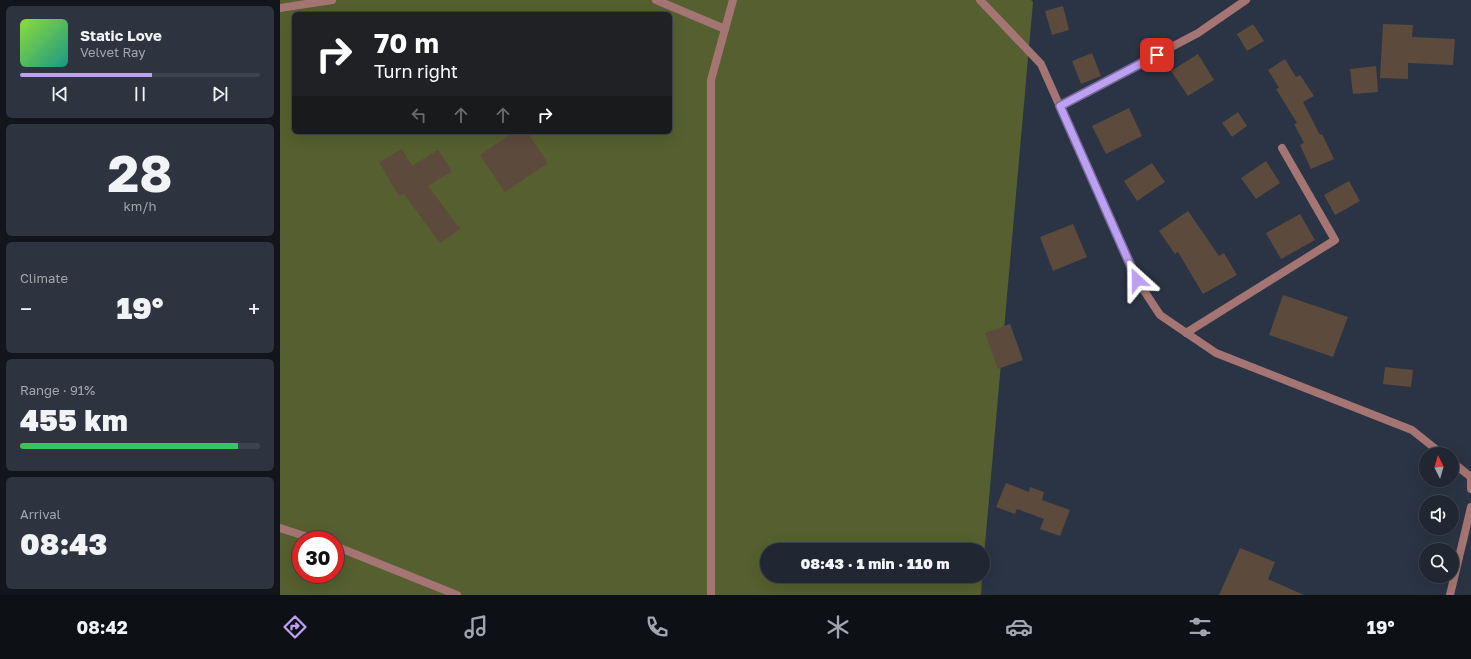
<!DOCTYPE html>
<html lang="en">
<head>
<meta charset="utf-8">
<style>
	:root { --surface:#202733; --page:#2d333f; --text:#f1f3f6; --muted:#a2a5ac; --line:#3d444e; --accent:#bca0f2 }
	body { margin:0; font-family:"Golos Text",sans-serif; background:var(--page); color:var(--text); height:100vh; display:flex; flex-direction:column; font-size:15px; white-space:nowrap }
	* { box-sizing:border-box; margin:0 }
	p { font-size:13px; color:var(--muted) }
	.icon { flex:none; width:22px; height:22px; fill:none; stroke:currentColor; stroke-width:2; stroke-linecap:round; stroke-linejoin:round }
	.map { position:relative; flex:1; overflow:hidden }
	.panel { display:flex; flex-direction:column; gap:6px; padding:6px; background:#12151c; width:280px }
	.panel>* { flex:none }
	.banner { position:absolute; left:12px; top:12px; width:380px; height:122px; border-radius:6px; box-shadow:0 4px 16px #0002,0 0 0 1px var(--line); background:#202124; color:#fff; overflow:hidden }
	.needle { width:26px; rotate:355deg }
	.tools { position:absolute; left:1139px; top:447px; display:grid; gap:8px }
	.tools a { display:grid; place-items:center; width:40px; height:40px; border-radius:50%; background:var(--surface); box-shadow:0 4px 16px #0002,0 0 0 1px var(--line); font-size:20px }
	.speed { position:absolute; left:12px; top:531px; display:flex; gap:8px; font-size:20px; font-weight:700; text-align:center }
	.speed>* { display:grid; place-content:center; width:52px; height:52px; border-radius:50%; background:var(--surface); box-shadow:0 4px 16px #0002,0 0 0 1px var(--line); line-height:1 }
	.speed .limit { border:6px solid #d22; background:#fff; color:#111 }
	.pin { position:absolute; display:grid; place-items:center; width:34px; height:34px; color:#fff; margin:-17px; border-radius:8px; box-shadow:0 2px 6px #0006 }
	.me { position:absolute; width:44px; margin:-22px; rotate:336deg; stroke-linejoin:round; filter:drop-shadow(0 0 3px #0008) }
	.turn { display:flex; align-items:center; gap:14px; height:84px; padding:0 16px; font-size:18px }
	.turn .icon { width:52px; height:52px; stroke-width:2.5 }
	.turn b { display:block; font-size:28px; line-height:34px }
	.lanes { display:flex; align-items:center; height:38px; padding:0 16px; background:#0003; justify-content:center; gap:20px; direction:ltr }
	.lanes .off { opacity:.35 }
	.big { font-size:30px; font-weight:800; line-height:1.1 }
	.panel .card { flex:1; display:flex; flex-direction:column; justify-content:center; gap:6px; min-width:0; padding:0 14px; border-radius:6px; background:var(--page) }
	.panel .dial { align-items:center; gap:0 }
	.dial b { font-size:52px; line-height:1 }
	.song { display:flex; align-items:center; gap:12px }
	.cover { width:48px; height:48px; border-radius:6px; background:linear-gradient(135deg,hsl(90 70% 55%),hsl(170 70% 35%)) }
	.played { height:4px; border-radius:2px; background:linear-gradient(90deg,var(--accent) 55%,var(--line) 55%) }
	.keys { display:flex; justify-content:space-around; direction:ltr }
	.heat { display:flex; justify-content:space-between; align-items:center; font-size:22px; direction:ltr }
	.charge { height:6px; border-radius:3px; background:linear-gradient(90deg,#34c759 91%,var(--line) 0) }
	.trip { position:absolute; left:480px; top:543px; width:230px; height:40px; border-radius:20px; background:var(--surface); box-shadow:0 4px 16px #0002,0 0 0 1px var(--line); font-weight:800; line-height:40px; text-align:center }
	.tabs { display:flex; height:64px; justify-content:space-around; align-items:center; background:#0d1014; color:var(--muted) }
	.tabs .icon { width:28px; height:28px }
	.tabs .on { color:var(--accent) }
	.tabs b { font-size:18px; color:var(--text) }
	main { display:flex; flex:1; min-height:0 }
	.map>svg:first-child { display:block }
	.green { fill:#565f2f; fill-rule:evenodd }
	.building { fill:#5c4a3d }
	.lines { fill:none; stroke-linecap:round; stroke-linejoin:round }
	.street { stroke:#a57573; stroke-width:8 }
	.route-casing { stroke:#7a689d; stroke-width:10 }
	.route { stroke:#bca0f2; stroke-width:7 }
</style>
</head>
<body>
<main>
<section class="panel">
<div class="card">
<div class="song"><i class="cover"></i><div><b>Static Love</b><p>Velvet Ray</p></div></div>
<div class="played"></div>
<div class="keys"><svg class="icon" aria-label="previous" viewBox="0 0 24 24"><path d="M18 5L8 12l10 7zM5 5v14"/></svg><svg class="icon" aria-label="pause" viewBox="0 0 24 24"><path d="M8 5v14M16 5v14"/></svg><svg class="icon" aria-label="next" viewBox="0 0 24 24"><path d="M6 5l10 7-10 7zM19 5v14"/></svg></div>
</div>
<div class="card dial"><b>28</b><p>km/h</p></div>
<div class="card"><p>Climate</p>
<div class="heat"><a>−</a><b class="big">19°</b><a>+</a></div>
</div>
<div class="card"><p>Range · 91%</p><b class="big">455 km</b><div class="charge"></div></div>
<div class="card"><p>Arrival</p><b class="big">08:43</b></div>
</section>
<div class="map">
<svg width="1191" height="595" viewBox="0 0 1191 595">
	<rect width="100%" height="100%" fill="#2a3444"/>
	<path class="green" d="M0,0H751L753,2L703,567V550H487V576H702L701,595H0ZM14,14H390V132H14ZM21,540H55V574H21Z"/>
	<g class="building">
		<polygon points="783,6 789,30 772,35 765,11"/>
		<polygon points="973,24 984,41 967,51 957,34"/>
		<polygon points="1103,24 1133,25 1132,37 1175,39 1173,65 1128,63 1128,79 1100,78"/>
		<polygon points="812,53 821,76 801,84 792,61"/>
		<polygon points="918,54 934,80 908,96 891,71"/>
		<polygon points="1005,59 1016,77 1020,75 1034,96 1023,102 1040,135 1042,134 1054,159 1031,169 1020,145 1024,143 1014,124 1017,123 996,89 999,88 988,70"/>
		<polygon points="1096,66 1098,92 1073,94 1070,69"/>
		<polygon points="849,108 862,136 826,154 812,126"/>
		<polygon points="958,112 967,126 952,137 942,123"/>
		<polygon points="234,132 247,132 268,163 225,192 200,155"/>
		<polygon points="122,149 132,166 158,150 172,171 148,186 180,229 160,243 124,194 119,196 99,162"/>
		<polygon points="986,161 1000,183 976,199 961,178"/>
		<polygon points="872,163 885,182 857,201 844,181"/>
		<polygon points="1069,181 1080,201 1055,215 1044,195"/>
		<polygon points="908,211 939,256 944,253 957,275 923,294 898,252 895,254 879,231"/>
		<polygon points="1020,214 1035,240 1001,259 986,233"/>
		<polygon points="793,224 807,257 773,271 760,237"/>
		<polygon points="1003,295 1068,317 1053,357 989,335"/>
		<polygon points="730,324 743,360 718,369 705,333"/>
		<polygon points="1105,367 1133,370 1131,387 1103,384"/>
		<polygon points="726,483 749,492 750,487 764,492 762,500 790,510 780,536 760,529 764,519 737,509 735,514 716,507"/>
		<polygon points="960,548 995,562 988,579 1024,595 939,595"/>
	</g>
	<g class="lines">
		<g class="street">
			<polyline points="376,0 445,29"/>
			<polyline points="700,0 761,64 857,280 880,315 936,353 1132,430 1162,454"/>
			<polyline points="0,8 52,0"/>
			<polyline points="780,106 918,33 966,0"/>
			<polyline points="906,333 1055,240 1002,148"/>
			<polyline points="1172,462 1191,477 1191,489"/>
			<polyline points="0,528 37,540"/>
			<polyline points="55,546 177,595"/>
			<polyline points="431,595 431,80 453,0"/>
			<polyline points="1170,595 1191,507"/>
		</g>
	</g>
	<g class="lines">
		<g class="route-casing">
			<polyline id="route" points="857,280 780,106 877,55"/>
		</g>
		<use href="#route" class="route"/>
	</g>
</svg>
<div class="tools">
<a><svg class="needle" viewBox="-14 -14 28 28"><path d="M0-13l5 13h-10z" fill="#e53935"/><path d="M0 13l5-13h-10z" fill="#a2a5ac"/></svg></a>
<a><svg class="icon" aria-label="sound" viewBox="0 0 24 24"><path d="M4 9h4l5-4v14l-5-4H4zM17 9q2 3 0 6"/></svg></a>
<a><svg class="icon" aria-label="search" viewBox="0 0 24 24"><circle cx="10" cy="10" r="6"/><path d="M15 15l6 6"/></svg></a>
</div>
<div class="speed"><div class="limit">30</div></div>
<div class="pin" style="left:877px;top:55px;background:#d93025"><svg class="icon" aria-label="arrive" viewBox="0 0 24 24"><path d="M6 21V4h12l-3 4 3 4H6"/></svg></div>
<svg class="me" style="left:857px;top:280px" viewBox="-20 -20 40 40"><path d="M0-17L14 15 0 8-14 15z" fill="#bca0f2" stroke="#fff" stroke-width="4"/></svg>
<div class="trip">08:43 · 1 min · 110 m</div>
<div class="banner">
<div class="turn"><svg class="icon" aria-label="right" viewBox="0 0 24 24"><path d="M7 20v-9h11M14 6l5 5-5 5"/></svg><div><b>70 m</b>Turn right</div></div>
<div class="lanes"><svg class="icon off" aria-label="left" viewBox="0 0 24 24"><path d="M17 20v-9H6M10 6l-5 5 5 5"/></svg><svg class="icon off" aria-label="ahead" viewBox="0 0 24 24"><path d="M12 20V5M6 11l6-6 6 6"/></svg><svg class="icon off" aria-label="ahead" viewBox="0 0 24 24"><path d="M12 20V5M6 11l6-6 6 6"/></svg><svg class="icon" aria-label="right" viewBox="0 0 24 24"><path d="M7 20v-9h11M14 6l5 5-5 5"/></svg></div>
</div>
</div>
</main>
<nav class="tabs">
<b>08:42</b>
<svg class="icon on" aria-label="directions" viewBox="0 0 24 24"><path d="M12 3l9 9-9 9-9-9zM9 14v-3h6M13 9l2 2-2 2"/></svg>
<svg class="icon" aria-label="music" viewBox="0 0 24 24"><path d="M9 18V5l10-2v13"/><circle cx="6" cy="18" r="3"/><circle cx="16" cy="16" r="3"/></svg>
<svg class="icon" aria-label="phone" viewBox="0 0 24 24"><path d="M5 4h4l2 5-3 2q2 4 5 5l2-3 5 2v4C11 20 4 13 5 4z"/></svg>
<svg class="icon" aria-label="climate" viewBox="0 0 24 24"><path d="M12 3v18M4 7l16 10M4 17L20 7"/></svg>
<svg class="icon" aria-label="car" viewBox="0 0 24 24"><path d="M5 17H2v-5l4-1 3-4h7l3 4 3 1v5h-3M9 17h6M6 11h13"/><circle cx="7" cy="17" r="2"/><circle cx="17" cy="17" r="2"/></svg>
<svg class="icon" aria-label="filters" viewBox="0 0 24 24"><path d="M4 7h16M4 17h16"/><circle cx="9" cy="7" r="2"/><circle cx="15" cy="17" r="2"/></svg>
<b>19°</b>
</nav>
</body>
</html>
